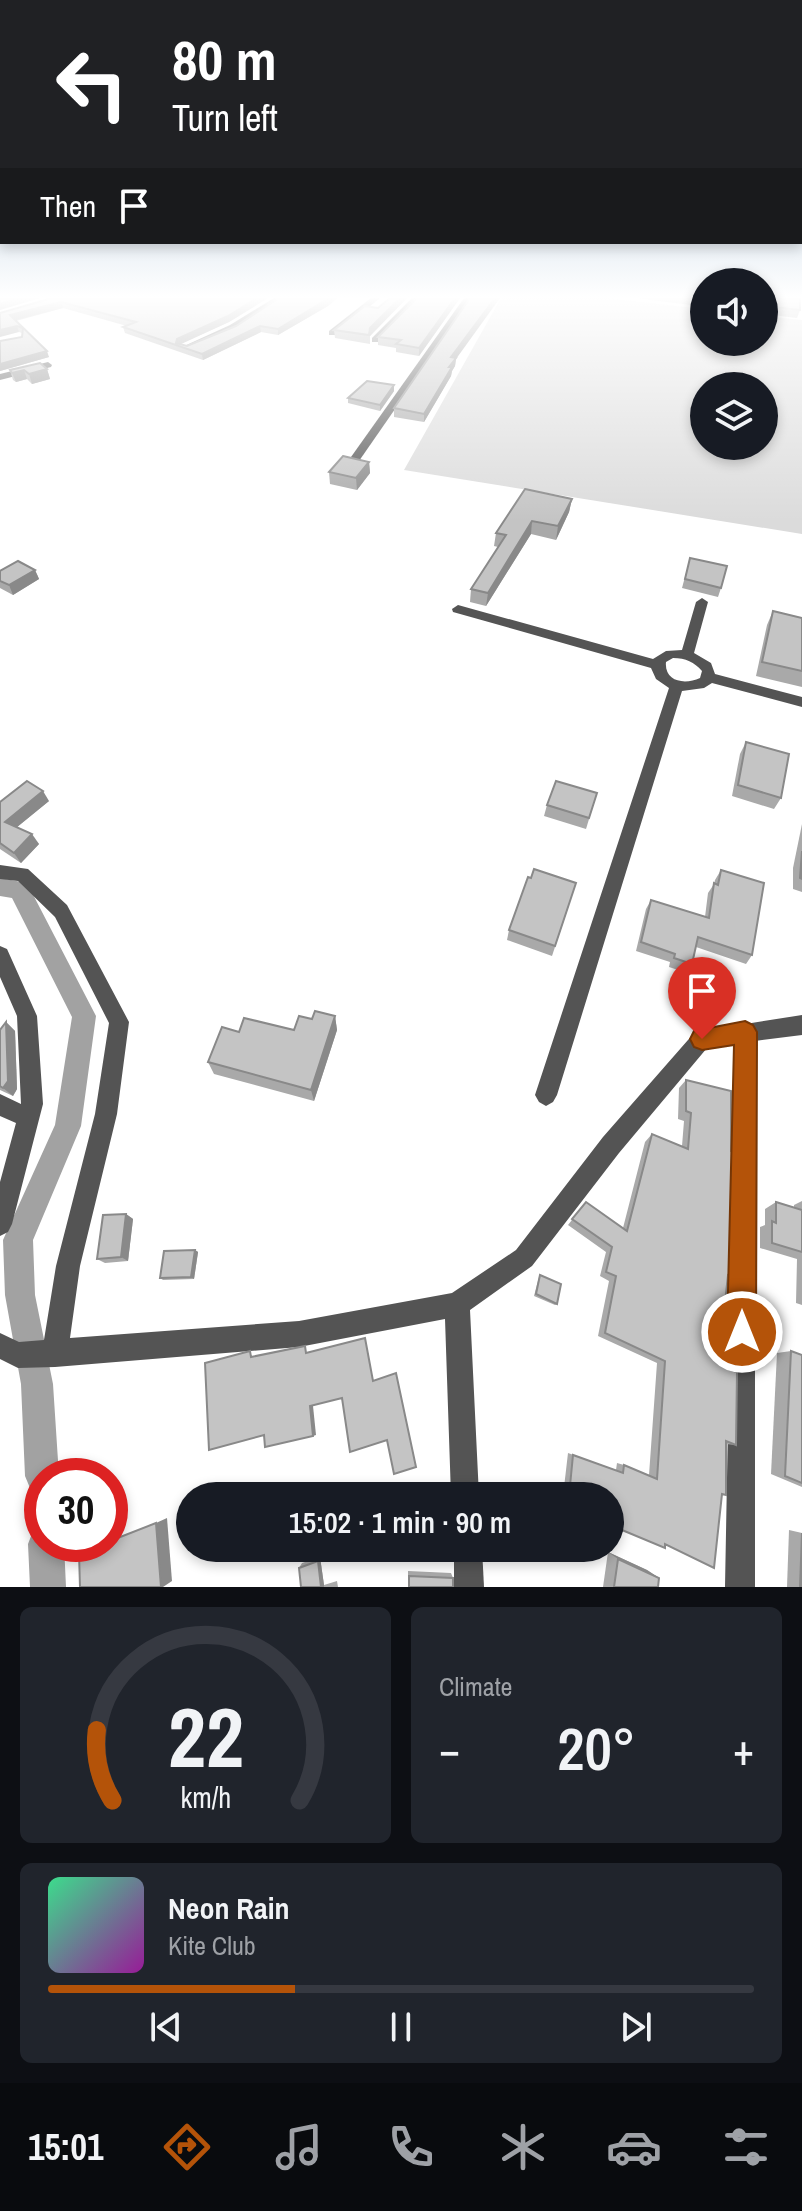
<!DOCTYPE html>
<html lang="en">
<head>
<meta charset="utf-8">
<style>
	:root { --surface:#171b24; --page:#20242c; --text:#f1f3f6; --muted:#9ea1a6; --line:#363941; --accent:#b45309 }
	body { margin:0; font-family:"Archivo Narrow",sans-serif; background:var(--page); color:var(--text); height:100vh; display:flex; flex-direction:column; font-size:30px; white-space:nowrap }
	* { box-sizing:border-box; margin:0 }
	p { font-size:26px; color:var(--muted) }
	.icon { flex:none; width:44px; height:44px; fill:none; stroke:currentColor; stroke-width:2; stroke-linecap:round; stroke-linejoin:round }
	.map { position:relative; height:1587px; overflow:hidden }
	.details { display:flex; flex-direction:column; gap:20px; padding:20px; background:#0d0f14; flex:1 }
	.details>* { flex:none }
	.top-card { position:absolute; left:0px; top:0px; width:802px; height:244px; box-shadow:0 4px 12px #0003; background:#202124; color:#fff; overflow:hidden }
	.tools { position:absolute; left:690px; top:268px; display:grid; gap:16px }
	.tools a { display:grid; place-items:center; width:88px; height:88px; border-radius:50%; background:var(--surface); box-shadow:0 4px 12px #0003; font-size:40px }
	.speed { position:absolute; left:24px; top:1458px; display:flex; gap:16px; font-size:40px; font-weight:700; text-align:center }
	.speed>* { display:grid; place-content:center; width:104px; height:104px; border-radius:50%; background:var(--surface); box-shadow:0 4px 12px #0003; line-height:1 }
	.speed .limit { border:12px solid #d22; background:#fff; color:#111 }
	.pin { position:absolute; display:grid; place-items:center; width:68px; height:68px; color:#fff; margin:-82px -34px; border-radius:50% 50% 50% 0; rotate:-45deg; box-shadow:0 0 8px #0007 }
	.pin .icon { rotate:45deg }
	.me { position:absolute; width:88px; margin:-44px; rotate:0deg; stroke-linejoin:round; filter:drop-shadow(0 0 6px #0008) }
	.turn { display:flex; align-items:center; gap:28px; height:168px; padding:0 40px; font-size:36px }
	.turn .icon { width:104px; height:104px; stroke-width:2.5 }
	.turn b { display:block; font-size:56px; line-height:68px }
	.then { display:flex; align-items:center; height:76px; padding:0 40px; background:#0003; gap:16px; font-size:30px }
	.big { font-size:60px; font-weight:600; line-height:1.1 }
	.details .card { flex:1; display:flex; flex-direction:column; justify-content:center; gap:12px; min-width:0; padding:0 28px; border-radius:12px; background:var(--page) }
	.details .dial { align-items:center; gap:0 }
	.dial svg { height:208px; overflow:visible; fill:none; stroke:var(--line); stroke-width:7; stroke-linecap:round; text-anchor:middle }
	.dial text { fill:var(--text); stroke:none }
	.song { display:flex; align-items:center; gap:24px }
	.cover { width:96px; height:96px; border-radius:12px; background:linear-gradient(135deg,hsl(150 70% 55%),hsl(300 70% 35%)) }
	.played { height:8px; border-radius:4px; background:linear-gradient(90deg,var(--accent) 35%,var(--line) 35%) }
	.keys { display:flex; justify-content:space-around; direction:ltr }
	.heat { display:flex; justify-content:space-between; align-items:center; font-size:44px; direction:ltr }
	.details .tiles { flex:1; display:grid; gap:20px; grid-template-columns:1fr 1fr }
	.card:last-child { grid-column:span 2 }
	.trip { position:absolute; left:176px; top:1482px; width:448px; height:80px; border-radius:40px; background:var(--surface); box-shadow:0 4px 12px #0003; font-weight:600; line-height:80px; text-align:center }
	.tabs { display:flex; height:128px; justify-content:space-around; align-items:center; background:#090b0e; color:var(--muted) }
	.tabs .icon { width:56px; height:56px }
	.tabs .on { color:var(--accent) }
	.tabs b { font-size:36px; color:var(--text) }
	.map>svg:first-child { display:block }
	.green { fill:#dbdbdb; fill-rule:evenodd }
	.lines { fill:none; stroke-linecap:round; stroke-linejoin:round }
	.canal { fill:#a2a2a2; fill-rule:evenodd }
	.minor { fill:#545454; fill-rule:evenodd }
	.wall { fill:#a9a9a9 }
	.shaded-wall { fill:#898989 }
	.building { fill:#c4c4c4; stroke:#898989; stroke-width:2 }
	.route { fill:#b45309; stroke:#753606; stroke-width:2 }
</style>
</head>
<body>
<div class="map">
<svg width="802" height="1587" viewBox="0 0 802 1587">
	<rect width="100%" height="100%" fill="#fff"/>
	<path class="green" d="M501,298H606L704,309V342H764V316L802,320V534L404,470ZM704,386H764V446H704Z"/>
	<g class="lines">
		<g class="canal">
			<polygon points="0,878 27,883 96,1016 81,1126 33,1240 35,1295 53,1384 59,1476 42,1476 42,1493 30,1488 25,1476 21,1384 5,1295 3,1240 55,1125 72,1017 12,898 0,896"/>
			<polygon points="42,1528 42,1544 64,1544 66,1587 30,1587 28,1544 33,1531"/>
		</g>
		<g class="minor">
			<polygon points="274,298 284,298 236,329 189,349 182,347 230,325"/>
			<polygon points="371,298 380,298 335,335 329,335 329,331"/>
			<polygon points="412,298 421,298 378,342 372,342 372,338"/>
			<polygon points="464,298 472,298 359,461 351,461 351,457"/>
			<polygon points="48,362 52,365 51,367 0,380 0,374"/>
			<path d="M702,598L708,602L694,653L711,663L715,674L802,697V707L712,683L704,688L682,691L557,1095L553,1102L546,1106L539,1102L535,1095L669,688L656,679L651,668L453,612L452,609L458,605L653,659L666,651L682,650L696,602ZM673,658C686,658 694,662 702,671L700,678C685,685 664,682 666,662Z"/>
			<polygon points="0,865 28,869 67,905 129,1022 117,1114 80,1266 70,1338 299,1321 452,1293 516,1250 603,1137 695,1032 802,1015 802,1035 755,1041 755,1587 725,1587 735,1044 707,1048 619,1153 532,1266 470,1310 479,1496 451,1496 445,1319 299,1347 55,1367 18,1368 0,1359 0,1333 19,1342 44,1340 56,1266 95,1114 109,1023 55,917 18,881 0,879"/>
			<polygon points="0,946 7,949 37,1016 43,1104 12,1224 8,1232 0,1236 0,1182 16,1123 0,1116 0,1094 21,1104 17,1016 0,977"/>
			<polygon points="454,1548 482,1548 484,1587 454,1587"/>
		</g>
	</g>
	<g class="wall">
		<polygon points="52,298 268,298 229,322 180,344 187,346 236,326 279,298 337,298 328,306 278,335 261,332 203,360 125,333 123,327 127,326 63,308 16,321 49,357 0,371 0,341 22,337 22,333 19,332 0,313"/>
		<polygon points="407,298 370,336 370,344 335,338 334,330 378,308"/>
		<polygon points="417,298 460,298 419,356 396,352 396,348 378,345 378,337"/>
		<polygon points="636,298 694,298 690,305"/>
		<polygon points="764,298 800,298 800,310 797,318 764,314"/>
		<polygon points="456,359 455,366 452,371 451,376 424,422 394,417 394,408"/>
		<polygon points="47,369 50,379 32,384 27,379 16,382 13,380 10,370"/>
		<polygon points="394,391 380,411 348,403 348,398"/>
		<polygon points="369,462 370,473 357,490 330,484 329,472"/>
		<polygon points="572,499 569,512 556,540 531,534 486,606 470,602 471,589 498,547 494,546 496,533"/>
		<polygon points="690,558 721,588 718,597 682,588"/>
		<polygon points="35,570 39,579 13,595 0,588 0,571"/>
		<polygon points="773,611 802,618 802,687 756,676 767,625"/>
		<polygon points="746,742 781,798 774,809 732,796 740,754"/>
		<polygon points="597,793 586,829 544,816 547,805"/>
		<polygon points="49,801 17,827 39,844 21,863 0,849 0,802"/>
		<polygon points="802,824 802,892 793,889 793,868"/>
		<polygon points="721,870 752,955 746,964 696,947 692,964 687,973 669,967 670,962 636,951 646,909 651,900 705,917 708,893 714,884 715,880"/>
		<polygon points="576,883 552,956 507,940 509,930"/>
		<polygon points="335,1016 337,1030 314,1101 214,1074 208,1062 239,1032 294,1030 312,1019"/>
		<polygon points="6,1022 15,1031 17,1089 13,1096 0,1090 0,1030"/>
		<polygon points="686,1080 731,1151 738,1278 727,1282 724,1312 728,1369 736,1445 726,1444 722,1494 563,1496 568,1453 616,1470 617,1463 624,1465 649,1475 657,1363 598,1336 609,1281 600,1276 606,1252 568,1225 586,1202 623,1228 645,1142 652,1134 682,1146 684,1121 678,1119 679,1088"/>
		<polygon points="802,1201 802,1305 796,1303 797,1259 760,1248 760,1227 765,1225 765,1209 776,1202 794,1207 794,1205"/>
		<polygon points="126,1214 133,1219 128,1261 105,1263 97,1259"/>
		<polygon points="195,1250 198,1252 194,1279 163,1280 160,1278"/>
		<polygon points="540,1275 557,1304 555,1305 534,1296 539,1277"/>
		<polygon points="791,1351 802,1355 802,1487 771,1474 777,1353"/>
		<polygon points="789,1530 802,1533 802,1587 787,1587"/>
		<polygon points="608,1552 647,1570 659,1578 658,1587 603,1587"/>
		<polygon points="320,1557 324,1585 337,1581 338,1587 301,1587 299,1568 302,1563"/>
		<polygon points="408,1571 451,1573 453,1578 408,1587"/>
	</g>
	<g class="shaded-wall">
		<polygon points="18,298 40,298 0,310 0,304"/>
		<polygon points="257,298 268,298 229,322 179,345 176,343 177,339"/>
		<polygon points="329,298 337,298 328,306 278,335 278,329"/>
		<polygon points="400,298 407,298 370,336 370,328"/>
		<polygon points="455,298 460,298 419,356 419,348"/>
		<polygon points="495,298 500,298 456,359 455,366 452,371 451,376 424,422 424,414 451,357"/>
		<polygon points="61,302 63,308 12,321 10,315"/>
		<polygon points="17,326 19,332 0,337 0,330"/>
		<polygon points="260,326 261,332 203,360 202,354"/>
		<polygon points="47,351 49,357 0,371 0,364"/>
		<polygon points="47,369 50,379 32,384 29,374"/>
		<polygon points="24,370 27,379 16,382 12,373"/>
		<polygon points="394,385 394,391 380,411 380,405"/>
		<polygon points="369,462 370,473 357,490 356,478"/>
		<polygon points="572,499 569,512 556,540 558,526"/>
		<polygon points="532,521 531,534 486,606 488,593"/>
		<polygon points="35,570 39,579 13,595 9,585"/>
		<polygon points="43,791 49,801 11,832 5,822"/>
		<polygon points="32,834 39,844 21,863 14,853"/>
		<polygon points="335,1016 337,1030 314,1101 311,1090"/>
		<polygon points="6,1022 15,1031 17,1089 13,1096 3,1088"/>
		<polygon points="126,1214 133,1219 128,1261 121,1257"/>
		<polygon points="195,1250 198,1252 194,1279 191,1277"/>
		<polygon points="310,1406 313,1406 316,1435 313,1436"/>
		<polygon points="167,1518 172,1581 163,1587 161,1587 156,1523"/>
		<polygon points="608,1552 647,1570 659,1578 618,1559"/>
		<polygon points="320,1557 324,1585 324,1587 321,1587 318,1561"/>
	</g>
	<g class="building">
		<polygon points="0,298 18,298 0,304"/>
		<polygon points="52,298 257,298 228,316 177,339 176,343 187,346 236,326 279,298 329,298 278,329 260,326 202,354 123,327 136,322 61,302 10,315 47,351 0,364 0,341 22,337 23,328 17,326 0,330 0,313"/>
		<polygon points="390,298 400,298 370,328 369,335 334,330 365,306 378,308"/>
		<polygon points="417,298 455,298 419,348 396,344 401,340 378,337"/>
		<polygon points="470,298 495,298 451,357 456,358 449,367 452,367 424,414 394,408"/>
		<polygon points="766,298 800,298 800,310 765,306"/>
		<polygon points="40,363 47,369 29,374 24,370 12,373 10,370"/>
		<polygon points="367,381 394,385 380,405 348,398"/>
		<polygon points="343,456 369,462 356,478 329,472"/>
		<polygon points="525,489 572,499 558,526 532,521 488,593 471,589 506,535 496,533"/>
		<polygon points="690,558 727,566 721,588 685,579"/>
		<polygon points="18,561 35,570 9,585 0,581 0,571"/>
		<polygon points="773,611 802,618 802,671 762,662"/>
		<polygon points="746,742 789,754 781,798 738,785"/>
		<polygon points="27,781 43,791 5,822 32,834 14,853 0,843 0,802"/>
		<polygon points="556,781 597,793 589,818 547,805"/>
		<polygon points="802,851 802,879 800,878"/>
		<polygon points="534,869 576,883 555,946 509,930 528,877 531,878"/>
		<polygon points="721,870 764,883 752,955 698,937 692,964 674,958 675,954 641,942 651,900 709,918 714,883 718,885"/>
		<polygon points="315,1011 335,1016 311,1090 208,1062 222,1027 239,1032 244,1018 294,1030 299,1016 312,1019"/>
		<polygon points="6,1022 8,1081 3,1088 0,1086 0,1030"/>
		<polygon points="686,1080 731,1091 731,1151 739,1154 738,1278 728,1275 724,1312 730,1314 728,1369 737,1372 736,1445 726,1441 726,1495 722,1494 714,1568 665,1544 665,1548 610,1525 610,1496 569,1496 573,1455 623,1473 624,1465 657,1479 665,1361 605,1333 616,1276 606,1272 612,1247 572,1219 586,1202 627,1231 652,1134 688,1149 691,1113 686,1111"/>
		<polygon points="776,1202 802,1210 802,1252 772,1243 772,1221 776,1223"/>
		<polygon points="126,1214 121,1257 97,1259 103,1215"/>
		<polygon points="195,1250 191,1277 160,1278 164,1251"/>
		<polygon points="540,1275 561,1284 557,1304 536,1294"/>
		<polygon points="365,1338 373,1381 396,1373 416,1467 394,1474 387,1440 350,1452 342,1398 310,1406 313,1436 265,1447 264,1435 209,1450 205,1363 250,1351 251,1357 305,1346 306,1353"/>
		<polygon points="791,1351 802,1355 802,1483 785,1476"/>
		<polygon points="156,1523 161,1587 80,1587 79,1553 102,1544 110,1544 110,1541"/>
		<polygon points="802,1533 802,1587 800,1587"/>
		<polygon points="618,1559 659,1578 658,1587 614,1587"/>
		<polygon points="318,1561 321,1587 301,1587 299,1568"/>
		<polygon points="409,1576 453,1578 453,1587 409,1587"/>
	</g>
	<linearGradient id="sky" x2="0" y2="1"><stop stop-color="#8cadcc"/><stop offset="0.57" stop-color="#fff"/><stop offset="1" stop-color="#fff" stop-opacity="0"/></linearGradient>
	<rect width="802" height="521" fill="url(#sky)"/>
	<polygon class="route" points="745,1021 753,1025 757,1032 756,1332 752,1342 742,1346 732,1342 727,1332 734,1045 702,1050 694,1047 690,1039 694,1031"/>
</svg>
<div class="tools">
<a><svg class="icon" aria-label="sound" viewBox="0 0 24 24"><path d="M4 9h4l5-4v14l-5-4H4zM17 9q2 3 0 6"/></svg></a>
<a><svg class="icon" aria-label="layers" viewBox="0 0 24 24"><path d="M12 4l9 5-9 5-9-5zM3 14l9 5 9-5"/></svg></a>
</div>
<div class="speed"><div class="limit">30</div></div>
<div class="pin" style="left:702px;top:1039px;background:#d93025"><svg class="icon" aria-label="arrive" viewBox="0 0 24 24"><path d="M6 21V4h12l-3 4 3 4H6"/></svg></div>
<svg class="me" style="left:742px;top:1332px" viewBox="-20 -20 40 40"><circle r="17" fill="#b45309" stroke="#fff" stroke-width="3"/><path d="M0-11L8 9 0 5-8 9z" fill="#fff"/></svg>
<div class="trip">15:02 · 1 min · 90 m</div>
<div class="top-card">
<div class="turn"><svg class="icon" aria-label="left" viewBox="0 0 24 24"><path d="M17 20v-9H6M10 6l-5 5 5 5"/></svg><div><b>80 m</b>Turn left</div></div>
<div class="then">Then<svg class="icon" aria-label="arrive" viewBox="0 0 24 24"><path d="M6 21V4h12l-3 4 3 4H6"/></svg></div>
</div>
</div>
<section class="details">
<div class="tiles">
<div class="card dial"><svg viewBox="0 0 100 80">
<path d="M14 69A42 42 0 1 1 86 69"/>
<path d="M14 69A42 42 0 0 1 8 42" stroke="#b45309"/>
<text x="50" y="56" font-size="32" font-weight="700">22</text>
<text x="50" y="72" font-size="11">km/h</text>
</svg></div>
<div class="card"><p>Climate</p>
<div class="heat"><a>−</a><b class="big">20°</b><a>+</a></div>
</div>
<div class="card">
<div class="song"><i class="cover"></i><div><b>Neon Rain</b><p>Kite Club</p></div></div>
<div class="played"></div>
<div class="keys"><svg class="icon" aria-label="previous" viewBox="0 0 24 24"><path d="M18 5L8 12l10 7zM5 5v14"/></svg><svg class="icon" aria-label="pause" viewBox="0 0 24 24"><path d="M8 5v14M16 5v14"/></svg><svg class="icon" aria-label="next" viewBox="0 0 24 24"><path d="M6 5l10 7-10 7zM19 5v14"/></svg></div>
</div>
</div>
</section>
<nav class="tabs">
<b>15:01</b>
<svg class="icon on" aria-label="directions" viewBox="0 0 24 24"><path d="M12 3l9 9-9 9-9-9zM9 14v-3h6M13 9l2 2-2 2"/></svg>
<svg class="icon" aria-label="music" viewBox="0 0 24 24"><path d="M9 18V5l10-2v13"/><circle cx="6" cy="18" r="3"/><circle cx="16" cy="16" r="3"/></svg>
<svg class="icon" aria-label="phone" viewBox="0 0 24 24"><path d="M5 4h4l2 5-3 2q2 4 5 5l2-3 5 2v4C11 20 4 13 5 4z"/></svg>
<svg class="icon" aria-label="climate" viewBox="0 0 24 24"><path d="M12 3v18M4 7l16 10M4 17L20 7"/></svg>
<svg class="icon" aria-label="car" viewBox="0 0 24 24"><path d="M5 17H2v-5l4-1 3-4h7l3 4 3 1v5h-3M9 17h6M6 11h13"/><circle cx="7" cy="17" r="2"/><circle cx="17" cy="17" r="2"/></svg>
<svg class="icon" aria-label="filters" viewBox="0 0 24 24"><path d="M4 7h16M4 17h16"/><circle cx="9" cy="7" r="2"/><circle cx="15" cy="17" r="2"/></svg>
</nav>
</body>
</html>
